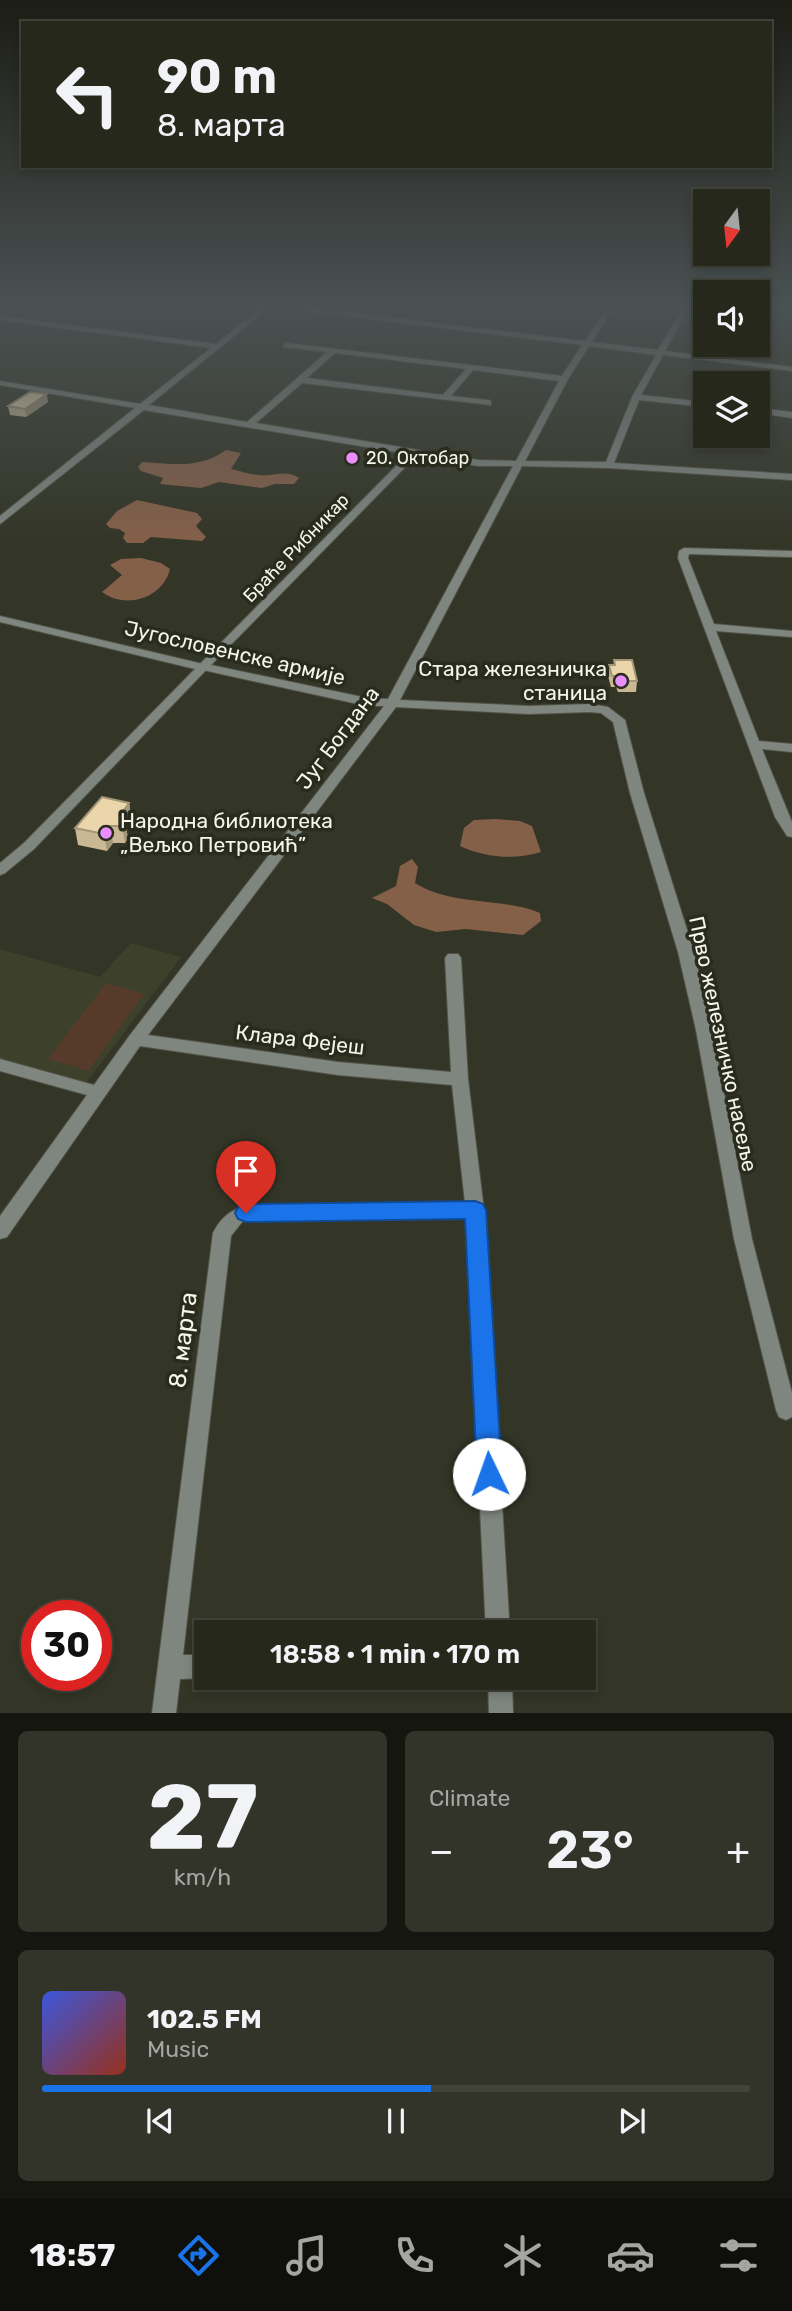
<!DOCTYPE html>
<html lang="en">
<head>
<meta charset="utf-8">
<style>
	:root { --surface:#26281c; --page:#323429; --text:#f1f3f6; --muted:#a4a6a3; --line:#42443b; --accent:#1a73e8 }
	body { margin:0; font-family:Rubik,sans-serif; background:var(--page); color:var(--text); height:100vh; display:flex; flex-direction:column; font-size:26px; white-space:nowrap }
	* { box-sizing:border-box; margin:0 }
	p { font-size:23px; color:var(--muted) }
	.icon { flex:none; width:38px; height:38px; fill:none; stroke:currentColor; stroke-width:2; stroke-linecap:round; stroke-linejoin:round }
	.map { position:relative; height:1713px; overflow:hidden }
	.details { display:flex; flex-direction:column; gap:18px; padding:18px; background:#15160f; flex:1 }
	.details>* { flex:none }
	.hud { position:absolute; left:21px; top:21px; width:751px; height:147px; border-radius:0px; box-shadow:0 4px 10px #0003,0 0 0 2px var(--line); background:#26281c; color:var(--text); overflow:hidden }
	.needle { width:46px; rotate:195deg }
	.controls { position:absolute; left:693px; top:189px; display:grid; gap:14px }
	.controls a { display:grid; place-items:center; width:77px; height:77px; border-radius:0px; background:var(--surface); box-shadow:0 4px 10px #0003,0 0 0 2px var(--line); font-size:35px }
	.speed { position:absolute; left:21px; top:1600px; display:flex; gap:14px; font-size:35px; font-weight:700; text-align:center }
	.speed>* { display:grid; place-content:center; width:91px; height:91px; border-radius:50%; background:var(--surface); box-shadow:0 4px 10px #0003,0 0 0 2px var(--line); line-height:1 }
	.speed .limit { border:10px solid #d22; background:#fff; color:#111 }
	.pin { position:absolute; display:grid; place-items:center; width:60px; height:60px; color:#fff; margin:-72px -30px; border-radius:50% 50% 50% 0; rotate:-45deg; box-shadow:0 0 7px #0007 }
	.pin .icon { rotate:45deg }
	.me { position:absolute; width:77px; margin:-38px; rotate:357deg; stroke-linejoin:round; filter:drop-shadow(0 0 5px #0008) }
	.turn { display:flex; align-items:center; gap:24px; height:147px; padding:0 21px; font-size:32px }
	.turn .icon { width:91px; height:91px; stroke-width:2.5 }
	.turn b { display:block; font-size:49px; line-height:60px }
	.big { font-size:52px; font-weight:600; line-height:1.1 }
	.details .tile { flex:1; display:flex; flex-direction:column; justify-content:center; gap:10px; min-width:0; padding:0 24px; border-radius:10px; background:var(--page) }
	.details .dial { align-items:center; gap:0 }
	.dial b { font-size:91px; line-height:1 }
	.song { display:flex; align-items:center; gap:21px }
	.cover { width:84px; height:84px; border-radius:10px; background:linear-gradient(135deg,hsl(230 70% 55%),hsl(10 70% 35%)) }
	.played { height:7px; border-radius:4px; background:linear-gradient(90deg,var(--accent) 55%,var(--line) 55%) }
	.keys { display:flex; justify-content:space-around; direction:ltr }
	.heat { display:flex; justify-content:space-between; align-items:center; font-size:38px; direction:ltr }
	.details .tiles { flex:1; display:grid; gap:18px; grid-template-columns:1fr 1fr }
	.tile:last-child { grid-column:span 2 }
	.trip { position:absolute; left:194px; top:1620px; width:402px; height:70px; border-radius:0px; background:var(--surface); box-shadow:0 4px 10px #0003,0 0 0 2px var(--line); font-weight:600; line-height:70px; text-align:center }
	.menu { display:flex; height:112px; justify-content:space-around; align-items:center; background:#0f100b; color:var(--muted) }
	.menu .icon { width:49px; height:49px }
	.menu .on { color:var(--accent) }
	.menu b { font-size:32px; color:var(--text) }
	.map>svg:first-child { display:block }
	.built { fill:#3d402a }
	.green { fill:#563b2a }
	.forest { fill:#856049 }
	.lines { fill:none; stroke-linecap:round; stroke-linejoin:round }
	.minor-casing { stroke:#525446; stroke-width:2 }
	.tertiary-casing { stroke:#525446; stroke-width:2 }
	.minor { fill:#7f857f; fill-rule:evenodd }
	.tertiary { fill:#7f857f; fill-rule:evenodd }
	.wall { fill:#cab894 }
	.shaded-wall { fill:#a49678 }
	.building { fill:#ebd6ac; stroke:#a49678; stroke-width:2 }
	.route { fill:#1a73e8; stroke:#114b97; stroke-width:2 }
	.poi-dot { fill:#ea8dfd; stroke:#292b1c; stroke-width:2.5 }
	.labels { text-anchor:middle; stroke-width:7; stroke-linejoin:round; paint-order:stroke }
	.far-poi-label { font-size:18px; fill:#f4f6eb; stroke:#292b1c; text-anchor:start }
	.far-street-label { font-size:18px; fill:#f4f6eb; stroke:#292b1c }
	.street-label { font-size:21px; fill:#f4f6eb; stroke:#292b1c }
	.poi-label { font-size:21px; fill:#f4f6eb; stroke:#292b1c; text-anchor:end }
	.near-street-label { font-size:24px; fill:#f4f6eb; stroke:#292b1c }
</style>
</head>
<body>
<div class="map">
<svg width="792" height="1713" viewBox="0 0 792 1713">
	<rect width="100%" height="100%" fill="#333526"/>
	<polygon class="built" points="131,943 181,957 86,1083 0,1059 0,949 100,977"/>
	<polygon class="green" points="106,983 144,994 88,1071 48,1059"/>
	<g class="forest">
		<path d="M226,450L241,453L231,469C241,471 251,475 260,475C275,477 285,469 299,478L294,484H275L262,488L219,482L201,488L160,484L163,478L141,471L138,467L142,462C173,464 200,469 226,450Z"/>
		<polygon points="137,500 197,513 202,519 196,526 206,537 202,541 151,537 143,543 127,543 123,538 125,533 119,529 110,528 106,524 117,511"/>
		<path d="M141,558L161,563L170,569C163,598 126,610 102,592L122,575L110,565L121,559Z"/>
		<path d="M496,819L520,821L532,826L541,852C516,860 485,858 460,846L464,828L474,820Z"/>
		<path d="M412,859L418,867L415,883C451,906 501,897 540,913L541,921L523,935L466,929L436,932L414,925L387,904L372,898L396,886L400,866Z"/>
	</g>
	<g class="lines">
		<g class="minor-casing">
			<g id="minor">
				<path d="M262,307H270L149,405L247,422L327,352L284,347L283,345L287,343L562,376L582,345L289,309L286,307H303L585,341L608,307H614L592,342L658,350L683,307H689L665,351L792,367V371L663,355L641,395L705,402V407L639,400L614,463L792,474V480L609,468L522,466L400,700L529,706L590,704L608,707L625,720L644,793L694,952L712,1030L752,1239L792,1393V1417L786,1420L779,1417L776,1410L734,1239L696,1030L678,952L630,793L613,722L601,713L590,712L529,714L396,707L148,1035L338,1062L451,1072L445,958L448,954H458L461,958L468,1079L484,1210L510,1633H486L466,1218L246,1221L242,1222L231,1236L183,1655H206L208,1678L180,1679L176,1713H152L213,1233C221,1217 230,1211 246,1205L465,1203L452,1085L338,1075L140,1046L7,1237L0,1239V1216L87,1095L0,1071V1059L94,1085L130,1035L384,706H367L203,670L197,667L408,454L144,410L0,524V516L135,408L0,385V381L140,404L211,348L0,320V316L216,344ZM589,346L656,355L632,397L606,462L525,461L568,379ZM335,353L466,369L443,395L307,378ZM473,370L559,381L516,461L478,460L256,423L302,383L491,405V401L488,400L451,396ZM417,455L478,466H513L388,699L367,698L211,665Z"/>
				<polygon points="758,408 792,412 792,418 758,413"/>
				<polygon points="684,548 792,551 792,557 689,554 688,558 714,624 792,631 792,637 716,631 759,741 792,744 792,752 762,749 792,822 792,837 787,836 775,817 678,558 679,551"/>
				<polygon points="488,1678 512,1678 513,1713 489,1713"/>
			</g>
		</g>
		<g class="tertiary-casing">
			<polygon id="tertiary" points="0,616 203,664 209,667 34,849 5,873 0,875 0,863 24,843 195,669 0,622"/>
		</g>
		<use href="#minor" class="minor"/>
		<use href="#tertiary" class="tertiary"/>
	</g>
	<g class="wall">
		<polygon points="48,402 26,417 10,415 8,406"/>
		<polygon points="614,660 637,681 636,692 618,692 616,687 611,687 608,676 609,665 614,665"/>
		<polygon points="129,803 132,820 126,827 128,838 125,843 113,843 107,851 78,845 75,828"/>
	</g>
	<g class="shaded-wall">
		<polygon points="47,394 48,402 26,417 25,409"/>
		<polygon points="129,803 132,820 126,827 128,838 125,843 122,826 124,810"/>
		<polygon points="110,826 113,843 107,851 104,834"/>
	</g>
	<g class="building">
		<polygon points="30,392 47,394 25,409 8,406"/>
		<polygon points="614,660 632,660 637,681 619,681 618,676 612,676 609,665 615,665"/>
		<polygon points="102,797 129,803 124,810 125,821 122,826 110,826 104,834 75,828"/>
	</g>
	<linearGradient id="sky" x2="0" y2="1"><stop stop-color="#1c1d15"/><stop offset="0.56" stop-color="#4a5152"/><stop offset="1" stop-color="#4a5152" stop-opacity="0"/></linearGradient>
	<rect width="792" height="546" fill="url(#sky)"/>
	<polygon class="route" points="475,1201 483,1204 486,1210 502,1474 498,1483 489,1486 481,1483 477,1474 465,1219 246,1222 238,1219 235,1213 238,1207 246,1204"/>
	<g class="poi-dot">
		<circle cx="352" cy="458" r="7"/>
		<circle cx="621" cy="681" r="7"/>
		<circle cx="106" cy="833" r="7"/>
	</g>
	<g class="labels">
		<g class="far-poi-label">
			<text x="366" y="464">20. Октобар</text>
		</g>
		<g class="far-street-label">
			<text transform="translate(296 548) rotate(-46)" y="6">Браће Рибникар</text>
		</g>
		<g class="street-label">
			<text transform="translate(235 653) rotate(13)" y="7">Југословенске армије</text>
			<text transform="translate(338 738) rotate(-53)" y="7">Југ Богдана</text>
			<text transform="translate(300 1040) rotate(7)" y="7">Клара Фејеш</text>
			<text transform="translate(723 1044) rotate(78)" y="7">Прво железничко насеље</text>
		</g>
		<g class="poi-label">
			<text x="607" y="676">Стара железничка<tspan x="607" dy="24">станица</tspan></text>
			<text x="120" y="828" text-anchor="start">Народна библиотека<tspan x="120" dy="24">„Вељко Петровић”</tspan></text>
		</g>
		<g class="near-street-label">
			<text transform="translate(183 1340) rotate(-83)" y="8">8. марта</text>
		</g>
	</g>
</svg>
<div class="controls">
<a><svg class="needle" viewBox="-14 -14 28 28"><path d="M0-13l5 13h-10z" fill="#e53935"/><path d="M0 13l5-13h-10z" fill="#a4a6a3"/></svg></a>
<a><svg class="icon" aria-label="sound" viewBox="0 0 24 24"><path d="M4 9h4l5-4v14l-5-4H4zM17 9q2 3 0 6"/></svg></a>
<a><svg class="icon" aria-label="layers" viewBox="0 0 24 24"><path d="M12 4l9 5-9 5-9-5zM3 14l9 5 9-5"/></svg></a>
</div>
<div class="speed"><div class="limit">30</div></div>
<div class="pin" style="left:246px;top:1213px;background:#d93025"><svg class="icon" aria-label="arrive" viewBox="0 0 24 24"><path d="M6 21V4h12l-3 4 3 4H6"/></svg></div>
<svg class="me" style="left:489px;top:1474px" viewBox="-20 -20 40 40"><circle r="19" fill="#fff"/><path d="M0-13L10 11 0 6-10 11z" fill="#1a73e8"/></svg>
<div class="trip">18:58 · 1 min · 170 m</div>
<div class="hud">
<div class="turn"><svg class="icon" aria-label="left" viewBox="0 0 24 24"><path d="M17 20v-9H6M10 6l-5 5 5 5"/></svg><div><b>90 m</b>8. марта</div></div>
</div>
</div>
<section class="details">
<div class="tiles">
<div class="tile dial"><b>27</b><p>km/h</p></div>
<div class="tile"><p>Climate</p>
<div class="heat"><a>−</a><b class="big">23°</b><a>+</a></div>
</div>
<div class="tile">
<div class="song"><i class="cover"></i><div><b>102.5 FM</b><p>Music</p></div></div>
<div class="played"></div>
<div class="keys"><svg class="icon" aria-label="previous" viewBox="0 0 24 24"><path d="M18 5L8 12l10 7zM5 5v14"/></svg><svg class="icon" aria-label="pause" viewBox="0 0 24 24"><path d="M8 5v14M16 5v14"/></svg><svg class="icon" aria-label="next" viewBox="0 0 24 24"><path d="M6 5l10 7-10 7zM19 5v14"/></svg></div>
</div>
</div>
</section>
<nav class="menu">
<b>18:57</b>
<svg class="icon on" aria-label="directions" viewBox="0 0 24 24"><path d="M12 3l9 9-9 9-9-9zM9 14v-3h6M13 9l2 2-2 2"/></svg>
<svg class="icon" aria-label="music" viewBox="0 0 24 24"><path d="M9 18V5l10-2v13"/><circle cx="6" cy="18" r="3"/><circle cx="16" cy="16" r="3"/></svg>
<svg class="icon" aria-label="phone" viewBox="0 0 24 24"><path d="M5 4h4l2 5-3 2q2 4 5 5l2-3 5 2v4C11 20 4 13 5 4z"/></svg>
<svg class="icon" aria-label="climate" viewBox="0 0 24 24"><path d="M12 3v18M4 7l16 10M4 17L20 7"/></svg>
<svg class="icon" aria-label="car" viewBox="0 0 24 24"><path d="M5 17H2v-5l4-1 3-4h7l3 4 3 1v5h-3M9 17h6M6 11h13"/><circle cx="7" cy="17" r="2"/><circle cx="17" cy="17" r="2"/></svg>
<svg class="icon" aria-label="filters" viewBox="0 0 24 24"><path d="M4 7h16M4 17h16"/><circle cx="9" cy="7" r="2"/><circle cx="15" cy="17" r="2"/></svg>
</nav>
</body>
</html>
